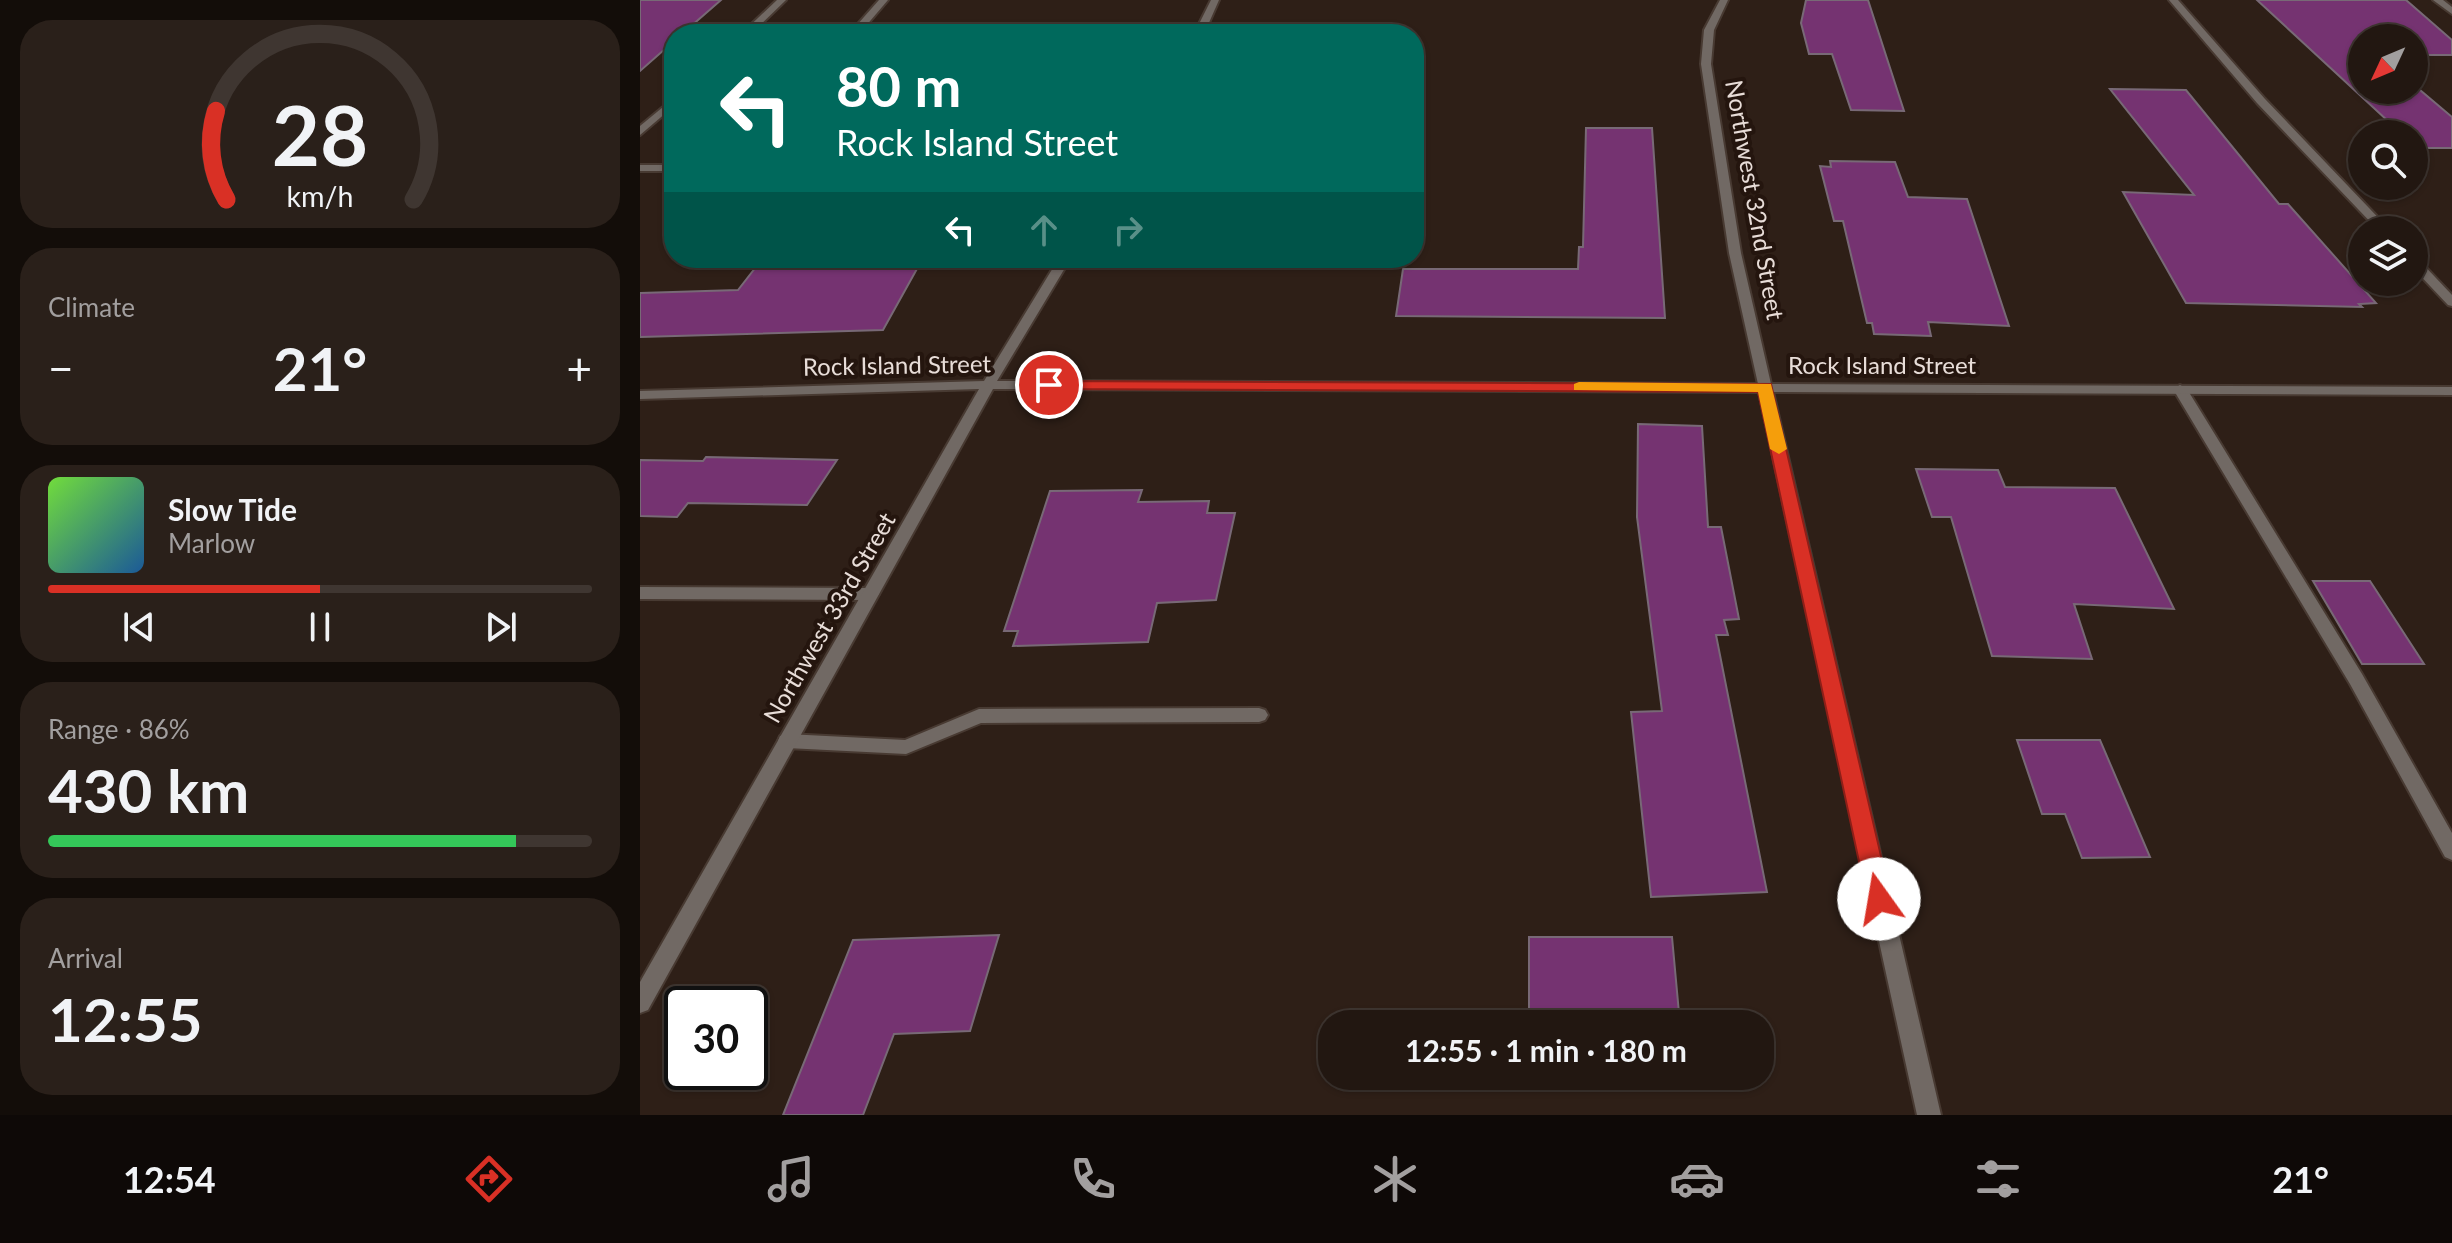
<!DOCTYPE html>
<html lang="en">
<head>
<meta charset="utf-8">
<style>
	:root { --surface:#221711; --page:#2a201a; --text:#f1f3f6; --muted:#a29f9f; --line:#3f3631; --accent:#d93025 }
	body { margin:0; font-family:Lato,sans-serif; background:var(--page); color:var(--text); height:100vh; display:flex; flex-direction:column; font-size:30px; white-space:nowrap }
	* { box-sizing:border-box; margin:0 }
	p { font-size:26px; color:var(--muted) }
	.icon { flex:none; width:44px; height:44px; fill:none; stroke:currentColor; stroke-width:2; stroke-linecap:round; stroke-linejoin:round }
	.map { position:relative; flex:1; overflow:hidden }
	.drawer { display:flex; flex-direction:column; gap:20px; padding:20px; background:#130d09; width:640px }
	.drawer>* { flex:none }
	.guide { position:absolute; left:24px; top:24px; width:760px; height:244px; border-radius:32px; box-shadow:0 2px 6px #0004,0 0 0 2px var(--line); background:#00695c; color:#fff; overflow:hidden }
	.needle { width:52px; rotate:226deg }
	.buttons { position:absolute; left:1708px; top:24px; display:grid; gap:16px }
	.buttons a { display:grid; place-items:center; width:80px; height:80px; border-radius:50%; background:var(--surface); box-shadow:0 2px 6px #0004,0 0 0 2px var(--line); font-size:40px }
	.speed { position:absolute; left:24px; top:986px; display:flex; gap:16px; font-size:40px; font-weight:700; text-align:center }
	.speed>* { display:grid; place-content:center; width:104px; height:104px; border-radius:50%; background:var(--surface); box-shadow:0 2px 6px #0004,0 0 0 2px var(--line); line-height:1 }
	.speed .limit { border:4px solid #111; border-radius:12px; background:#fff; color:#111 }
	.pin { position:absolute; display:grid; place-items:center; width:68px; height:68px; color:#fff; margin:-34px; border:4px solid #fff; border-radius:50%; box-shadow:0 2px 8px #0007 }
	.me { position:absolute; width:88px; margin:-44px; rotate:347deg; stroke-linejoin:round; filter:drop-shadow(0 0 6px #0008) }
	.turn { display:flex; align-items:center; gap:28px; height:168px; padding:0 40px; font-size:36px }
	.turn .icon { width:104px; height:104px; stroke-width:2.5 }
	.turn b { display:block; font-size:56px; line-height:68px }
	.lanes { display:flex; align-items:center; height:76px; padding:0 40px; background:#0003; justify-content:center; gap:40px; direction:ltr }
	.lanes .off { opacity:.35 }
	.big { font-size:60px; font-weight:700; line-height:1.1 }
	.drawer .card { flex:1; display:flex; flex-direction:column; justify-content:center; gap:12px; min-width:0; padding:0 28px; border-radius:32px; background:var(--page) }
	.drawer .dial { align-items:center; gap:0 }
	.dial svg { height:208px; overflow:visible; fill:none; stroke:var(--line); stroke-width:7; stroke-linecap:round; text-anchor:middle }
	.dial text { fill:var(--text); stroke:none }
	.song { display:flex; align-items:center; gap:24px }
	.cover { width:96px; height:96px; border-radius:12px; background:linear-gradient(135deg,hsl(100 70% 55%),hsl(210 70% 35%)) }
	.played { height:8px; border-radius:4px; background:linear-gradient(90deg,var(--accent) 50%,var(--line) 50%) }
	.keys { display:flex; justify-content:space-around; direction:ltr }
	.heat { display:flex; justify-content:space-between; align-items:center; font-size:44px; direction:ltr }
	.charge { height:12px; border-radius:6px; background:linear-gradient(90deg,#34c759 86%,var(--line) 0) }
	.trip { position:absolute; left:678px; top:1010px; width:456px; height:80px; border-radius:32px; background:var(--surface); box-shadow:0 2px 6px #0004,0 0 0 2px var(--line); font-weight:700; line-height:80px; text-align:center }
	.tabs { display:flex; height:128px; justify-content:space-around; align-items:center; background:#0e0907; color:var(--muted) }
	.tabs .icon { width:56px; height:56px }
	.tabs .selected { color:var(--accent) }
	.tabs b { font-size:36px; color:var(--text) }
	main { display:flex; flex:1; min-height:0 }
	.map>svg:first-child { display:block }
	.building { fill:#753371; stroke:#786976; stroke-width:2 }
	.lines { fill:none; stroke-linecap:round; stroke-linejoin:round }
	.service-casing { stroke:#483a32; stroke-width:4 }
	.minor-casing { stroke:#483a32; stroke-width:4 }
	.service { fill:#716964; fill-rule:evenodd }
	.minor { fill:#716964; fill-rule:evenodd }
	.route { fill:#d93025; stroke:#8d1f18; stroke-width:2 }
	.slow { fill:#f59e0b }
	.labels { text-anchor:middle; stroke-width:8; stroke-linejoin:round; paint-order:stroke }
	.street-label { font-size:24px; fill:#e8ddd8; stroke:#24150e }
</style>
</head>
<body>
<main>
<section class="drawer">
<div class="card dial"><svg viewBox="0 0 100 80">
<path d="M14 69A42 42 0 1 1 86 69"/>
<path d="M14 69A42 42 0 0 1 10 35" stroke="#d93025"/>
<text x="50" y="56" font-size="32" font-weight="700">28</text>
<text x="50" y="72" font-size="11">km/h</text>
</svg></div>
<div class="card"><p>Climate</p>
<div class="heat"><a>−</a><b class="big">21°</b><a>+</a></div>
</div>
<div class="card">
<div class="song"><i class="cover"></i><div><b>Slow Tide</b><p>Marlow</p></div></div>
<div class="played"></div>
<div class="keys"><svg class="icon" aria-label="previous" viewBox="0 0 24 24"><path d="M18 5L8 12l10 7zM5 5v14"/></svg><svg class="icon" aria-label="pause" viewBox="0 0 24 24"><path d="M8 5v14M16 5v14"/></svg><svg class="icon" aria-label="next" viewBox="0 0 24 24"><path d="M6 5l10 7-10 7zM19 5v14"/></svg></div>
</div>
<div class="card"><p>Range · 86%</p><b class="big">430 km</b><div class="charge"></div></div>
<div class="card"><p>Arrival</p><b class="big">12:55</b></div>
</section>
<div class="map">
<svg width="1812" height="1115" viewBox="0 0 1812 1115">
	<rect width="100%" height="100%" fill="#2e1f17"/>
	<g class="building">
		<polygon points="0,0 81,0 42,34 34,34 34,41 0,71"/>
		<polygon points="1166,0 1228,0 1264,111 1211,110 1192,54 1169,54 1161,23"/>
		<polygon points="1617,0 1766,0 1812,40 1812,55 1774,55 1774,38 1722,38 1722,90 1774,90 1774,85 1812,117 1812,148 1777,148 1774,145 1774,134 1762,134"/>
		<polygon points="1470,89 1546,90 1639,204 1648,204 1736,303 1719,304 1722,307 1546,303 1483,192 1554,195"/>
		<polygon points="946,128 1012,128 1025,318 756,316 763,269 938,269 939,247 943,247"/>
		<polygon points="1190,161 1255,162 1268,197 1327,199 1369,326 1288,322 1291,336 1234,334 1232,323 1227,323 1203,221 1194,221 1180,166 1191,167"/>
		<polygon points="123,258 283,258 243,330 0,337 0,293 98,290"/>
		<polygon points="998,424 1062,426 1068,527 1081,527 1099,619 1084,620 1088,635 1076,635 1127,892 1011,897 991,712 1022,711 997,517"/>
		<polygon points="66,457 197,460 167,505 48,503 37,517 0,516 0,460 63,461"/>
		<polygon points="1276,469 1358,470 1365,487 1475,488 1534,609 1434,604 1452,659 1352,656 1311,517 1292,517"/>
		<polygon points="502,490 498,502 569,501 567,513 595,513 576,600 517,603 508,642 373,646 378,631 364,631 410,491"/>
		<polygon points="1673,581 1730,581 1784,664 1722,664"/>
		<polygon points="1377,740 1460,740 1510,857 1442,858 1425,814 1402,814"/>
		<polygon points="359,935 330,1031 254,1034 223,1115 143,1115 213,940"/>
		<polygon points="889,937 1032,937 1040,1024 889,1024"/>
	</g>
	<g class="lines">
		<g class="service-casing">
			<g id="service">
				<polygon points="137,0 146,0 111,34 101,34"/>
				<polygon points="239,0 248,0 219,34 209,34"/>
				<polygon points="1793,0 1803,0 1812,7 1812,14"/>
				<polygon points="34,98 34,106 0,135 0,126"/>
				<rect x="0" y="165" width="34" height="6"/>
				<polygon points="1540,385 1547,389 1722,674 1812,833 1812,860 1805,857 1710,684 1533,389"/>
				<polygon points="0,587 231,588 239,594 231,600 0,599"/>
				<polygon points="619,708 625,710 628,715 625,720 619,722 341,723 266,754 147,748 140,746 138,741 140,736 147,734 265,740 339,709"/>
			</g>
		</g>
		<g class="minor-casing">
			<g id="minor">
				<polygon points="571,0 579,0 564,34 554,34"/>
				<polygon points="1080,0 1088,0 1074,30 1071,64 1101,253 1131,384 1812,387 1812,395 1133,392 1301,1115 1277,1115 1119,392 353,389 8,1010 0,1013 0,982 339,389 0,399 0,391 344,381 419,258 431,258 357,381 1118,384 1089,253 1061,64 1064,30"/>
				<polygon points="1529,0 1538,0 1625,99 1750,230 1738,230 1617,103"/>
				<polygon points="1774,258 1778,259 1812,295 1812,306 1808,305 1774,269"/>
			</g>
		</g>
		<use href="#service" class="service"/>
		<use href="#minor" class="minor"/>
	</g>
	<polygon class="route" points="409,381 1131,384 1251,899 1247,906 1239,909 1231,906 1227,899 1118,392 403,389 401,385"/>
	<polygon class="slow" points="939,382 1131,384 1147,449 1139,454 1130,449 1118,392 934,390 934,384"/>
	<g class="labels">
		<g class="street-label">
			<text transform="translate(1114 200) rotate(80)" y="8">Northwest 32nd Street</text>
			<text transform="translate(257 366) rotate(-1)" y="8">Rock Island Street</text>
			<text x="1242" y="374">Rock Island Street</text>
			<text transform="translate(190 618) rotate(-60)" y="8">Northwest 33rd Street</text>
		</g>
	</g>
</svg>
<div class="buttons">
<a><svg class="needle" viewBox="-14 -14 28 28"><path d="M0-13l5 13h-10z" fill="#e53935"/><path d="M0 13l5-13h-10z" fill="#a29f9f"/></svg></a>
<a><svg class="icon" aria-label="search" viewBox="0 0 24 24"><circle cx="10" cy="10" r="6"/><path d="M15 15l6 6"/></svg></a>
<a><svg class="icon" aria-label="layers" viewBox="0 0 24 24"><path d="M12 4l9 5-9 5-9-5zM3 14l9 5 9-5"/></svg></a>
</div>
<div class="speed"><div class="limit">30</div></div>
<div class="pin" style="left:409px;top:385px;background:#d93025"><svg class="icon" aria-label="arrive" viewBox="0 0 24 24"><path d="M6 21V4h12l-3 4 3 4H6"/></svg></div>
<svg class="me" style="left:1239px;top:899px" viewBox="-20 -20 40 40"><circle r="19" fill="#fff"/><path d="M0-13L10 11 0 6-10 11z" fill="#d93025"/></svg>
<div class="trip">12:55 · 1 min · 180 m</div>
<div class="guide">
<div class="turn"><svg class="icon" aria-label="left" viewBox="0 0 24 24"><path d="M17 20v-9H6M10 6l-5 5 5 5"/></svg><div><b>80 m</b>Rock Island Street</div></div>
<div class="lanes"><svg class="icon" aria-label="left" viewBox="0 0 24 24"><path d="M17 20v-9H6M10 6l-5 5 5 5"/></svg><svg class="icon off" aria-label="ahead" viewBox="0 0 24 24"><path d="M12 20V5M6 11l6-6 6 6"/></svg><svg class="icon off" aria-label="right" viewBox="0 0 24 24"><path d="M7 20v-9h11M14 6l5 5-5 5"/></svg></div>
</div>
</div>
</main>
<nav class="tabs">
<b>12:54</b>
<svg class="icon selected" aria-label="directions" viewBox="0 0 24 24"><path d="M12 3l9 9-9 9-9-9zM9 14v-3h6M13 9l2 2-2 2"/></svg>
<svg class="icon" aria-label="music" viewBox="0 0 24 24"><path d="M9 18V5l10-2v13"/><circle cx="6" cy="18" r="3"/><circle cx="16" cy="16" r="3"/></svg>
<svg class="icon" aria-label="phone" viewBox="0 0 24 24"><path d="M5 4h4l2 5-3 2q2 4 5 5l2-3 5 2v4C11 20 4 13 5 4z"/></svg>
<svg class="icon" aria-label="climate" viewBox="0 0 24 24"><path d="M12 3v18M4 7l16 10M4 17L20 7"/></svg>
<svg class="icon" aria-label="car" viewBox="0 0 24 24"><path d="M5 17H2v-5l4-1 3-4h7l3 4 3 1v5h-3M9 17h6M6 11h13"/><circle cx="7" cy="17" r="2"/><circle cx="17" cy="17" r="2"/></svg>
<svg class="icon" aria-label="filters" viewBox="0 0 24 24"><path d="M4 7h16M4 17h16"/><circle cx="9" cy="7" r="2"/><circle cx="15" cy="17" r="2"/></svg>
<b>21°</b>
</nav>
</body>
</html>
